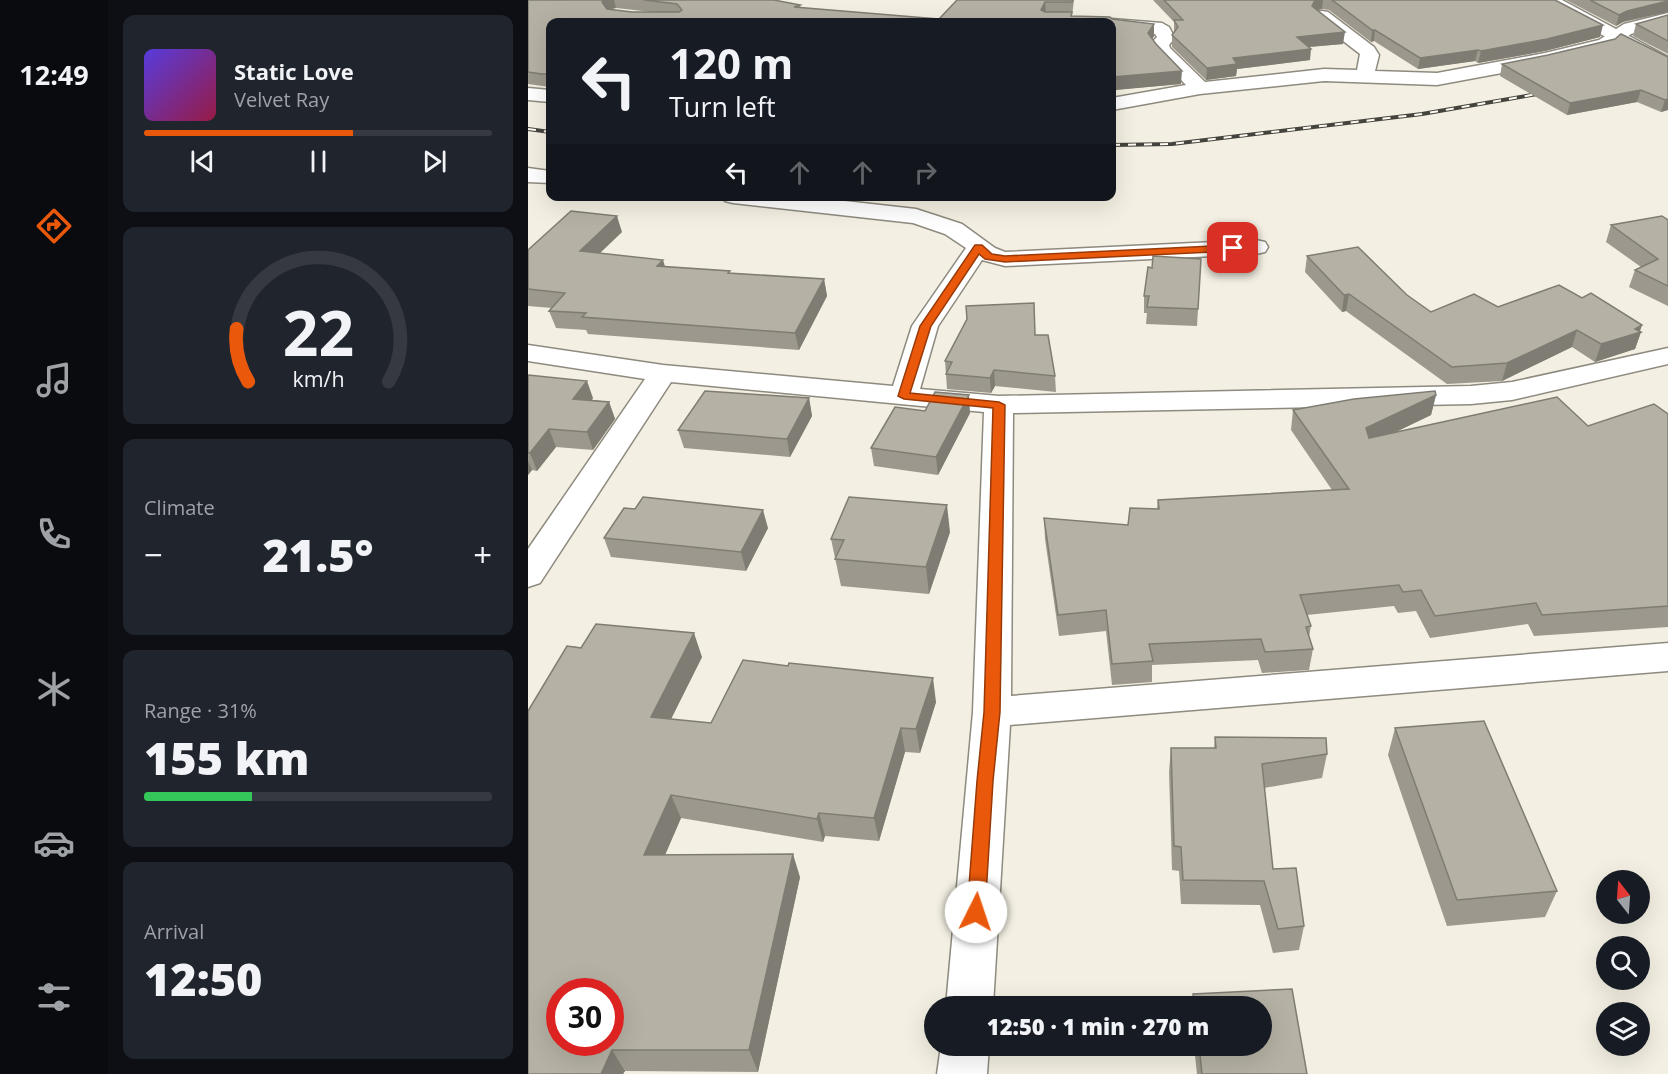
<!DOCTYPE html>
<html lang="en">
<head>
<meta charset="utf-8">
<style>
	:root { --surface:#171b24; --page:#20242c; --text:#f1f3f6; --muted:#9ea1a6; --line:#363941; --accent:#ea580c }
	body { margin:0; font-family:"Open Sans",sans-serif; background:var(--page); color:var(--text); height:100vh; display:flex; flex-direction:column; font-size:22px; white-space:nowrap }
	* { box-sizing:border-box; margin:0 }
	p { font-size:20px; color:var(--muted) }
	.icon { flex:none; width:33px; height:33px; fill:none; stroke:currentColor; stroke-width:2; stroke-linecap:round; stroke-linejoin:round }
	.map { position:relative; flex:1; overflow:hidden }
	.details { display:flex; flex-direction:column; gap:15px; padding:15px; background:#0d0f14; width:420px }
	.details>* { flex:none }
	.banner { position:absolute; left:18px; top:18px; width:570px; height:183px; border-radius:12px; box-shadow:0 6px 24px #0002; background:#171b24; color:var(--text); overflow:hidden }
	.needle { width:39px; rotate:343deg }
	.tools { position:absolute; left:1068px; top:870px; display:grid; gap:12px }
	.tools a { display:grid; place-items:center; width:54px; height:54px; border-radius:50%; background:var(--surface); box-shadow:0 6px 24px #0002; font-size:30px }
	.speed { position:absolute; left:18px; top:978px; display:flex; gap:12px; font-size:30px; font-weight:700; text-align:center }
	.speed>* { display:grid; place-content:center; width:78px; height:78px; border-radius:50%; background:var(--surface); box-shadow:0 6px 24px #0002; line-height:1 }
	.speed .limit { border:9px solid #d22; background:#fff; color:#111 }
	.pin { position:absolute; display:grid; place-items:center; width:51px; height:51px; color:#fff; margin:-26px; border-radius:12px; box-shadow:0 3px 9px #0006 }
	.me { position:absolute; width:66px; margin:-33px; rotate:4deg; stroke-linejoin:round; filter:drop-shadow(0 0 4px #0008) }
	.turn { display:flex; align-items:center; gap:21px; height:126px; padding:0 24px; font-size:27px }
	.turn .icon { width:78px; height:78px; stroke-width:2.5 }
	.turn b { display:block; font-size:42px; line-height:51px }
	.lanes { display:flex; align-items:center; height:57px; padding:0 24px; background:#0003; justify-content:center; gap:30px; direction:ltr }
	.lanes .off { opacity:.35 }
	.big { font-size:45px; font-weight:800; line-height:1.1 }
	.details .widget { flex:1; display:flex; flex-direction:column; justify-content:center; gap:9px; min-width:0; padding:0 21px; border-radius:12px; background:var(--page) }
	.details .dial { align-items:center; gap:0 }
	.dial svg { height:156px; overflow:visible; fill:none; stroke:var(--line); stroke-width:7; stroke-linecap:round; text-anchor:middle }
	.dial text { fill:var(--text); stroke:none }
	.song { display:flex; align-items:center; gap:18px }
	.cover { width:72px; height:72px; border-radius:9px; background:linear-gradient(135deg,hsl(250 70% 55%),hsl(340 70% 35%)) }
	.played { height:6px; border-radius:3px; background:linear-gradient(90deg,var(--accent) 60%,var(--line) 60%) }
	.keys { display:flex; justify-content:space-around; direction:ltr }
	.heat { display:flex; justify-content:space-between; align-items:center; font-size:33px; direction:ltr }
	.charge { height:9px; border-radius:4px; background:linear-gradient(90deg,#34c759 31%,var(--line) 0) }
	.trip { position:absolute; left:396px; top:996px; width:348px; height:60px; border-radius:30px; background:var(--surface); box-shadow:0 6px 24px #0002; font-weight:800; line-height:60px; text-align:center }
	main { display:flex; flex:1; min-height:0 }
	.tab-bar { display:flex; flex-direction:column; width:108px; justify-content:space-around; align-items:center; background:#090b0e; color:var(--muted) }
	.tab-bar .icon { width:42px; height:42px }
	.tab-bar .active { color:var(--accent) }
	.tab-bar b { font-size:27px; color:var(--text) }
	.map>svg:first-child { display:block }
	.lines { fill:none; stroke-linecap:round; stroke-linejoin:round }
	.minor-casing { stroke:#8e8a7f; stroke-width:3 }
	.tertiary-casing { stroke:#8e8a7f; stroke-width:3 }
	.minor { fill:#fff; fill-rule:evenodd }
	.tertiary { fill:#fff; fill-rule:evenodd }
	.rail-casing { stroke:#45433d; stroke-width:4 }
	.rail { stroke:#fffcf5; stroke-width:2; stroke-dasharray:8; stroke-linecap:butt }
	.wall { fill:#9c988d; fill-rule:evenodd }
	.shaded-wall { fill:#7f7c73 }
	.building { fill:#b5b1a4; stroke:#7f7c73; stroke-width:1.5; fill-rule:evenodd }
	.route { fill:#ea580c; stroke:#983908; stroke-width:1.5 }
</style>
</head>
<body>
<main>
<nav class="tab-bar">
<b>12:49</b>
<svg class="icon active" aria-label="directions" viewBox="0 0 24 24"><path d="M12 3l9 9-9 9-9-9zM9 14v-3h6M13 9l2 2-2 2"/></svg>
<svg class="icon" aria-label="music" viewBox="0 0 24 24"><path d="M9 18V5l10-2v13"/><circle cx="6" cy="18" r="3"/><circle cx="16" cy="16" r="3"/></svg>
<svg class="icon" aria-label="phone" viewBox="0 0 24 24"><path d="M5 4h4l2 5-3 2q2 4 5 5l2-3 5 2v4C11 20 4 13 5 4z"/></svg>
<svg class="icon" aria-label="climate" viewBox="0 0 24 24"><path d="M12 3v18M4 7l16 10M4 17L20 7"/></svg>
<svg class="icon" aria-label="car" viewBox="0 0 24 24"><path d="M5 17H2v-5l4-1 3-4h7l3 4 3 1v5h-3M9 17h6M6 11h13"/><circle cx="7" cy="17" r="2"/><circle cx="17" cy="17" r="2"/></svg>
<svg class="icon" aria-label="filters" viewBox="0 0 24 24"><path d="M4 7h16M4 17h16"/><circle cx="9" cy="7" r="2"/><circle cx="15" cy="17" r="2"/></svg>
</nav>
<section class="details">
<div class="widget">
<div class="song"><i class="cover"></i><div><b>Static Love</b><p>Velvet Ray</p></div></div>
<div class="played"></div>
<div class="keys"><svg class="icon" aria-label="previous" viewBox="0 0 24 24"><path d="M18 5L8 12l10 7zM5 5v14"/></svg><svg class="icon" aria-label="pause" viewBox="0 0 24 24"><path d="M8 5v14M16 5v14"/></svg><svg class="icon" aria-label="next" viewBox="0 0 24 24"><path d="M6 5l10 7-10 7zM19 5v14"/></svg></div>
</div>
<div class="widget dial"><svg viewBox="0 0 100 80">
<path d="M14 69A42 42 0 1 1 86 69"/>
<path d="M14 69A42 42 0 0 1 8 42" stroke="#ea580c"/>
<text x="50" y="56" font-size="32" font-weight="700">22</text>
<text x="50" y="72" font-size="11">km/h</text>
</svg></div>
<div class="widget"><p>Climate</p>
<div class="heat"><a>−</a><b class="big">21.5°</b><a>+</a></div>
</div>
<div class="widget"><p>Range · 31%</p><b class="big">155 km</b><div class="charge"></div></div>
<div class="widget"><p>Arrival</p><b class="big">12:50</b></div>
</section>
<div class="map">
<svg width="1140" height="1074" viewBox="0 0 1140 1074">
	<rect width="100%" height="100%" fill="#f3efe2"/>
	<g class="lines">
		<g class="minor-casing">
			<g id="minor">
				<polygon points="794,11 800,12 846,47 851,55 847,71 909,73 1017,53 1071,40 1096,24 1140,13 1140,23 1103,34 1083,48 1017,65 909,85 796,81 672,94 584,110 584,98 658,85 629,55 622,44 629,37 627,34 584,29 584,22 576,22 578,20 584,19 634,23 641,27 647,38 641,45 642,48 677,82 796,69 829,70 832,54 788,20 785,16 788,12"/>
				<polygon points="0,88 22,90 22,102 0,100"/>
				<polygon points="0,168 22,171 22,183 0,182"/>
				<polygon points="194,196 272,196 388,209 434,224 467,248 477,252 728,240 737,242 740,247 737,252 728,254 477,266 454,260 410,326 392,389 471,396 943,386 984,382 1140,348 1140,364 984,400 943,404 485,413 483,696 1140,643 1140,671 482,725 465,1006 418,1006 445,712 456,412 143,382 12,583 0,587 0,549 117,379 0,361 0,345 135,365 365,386 384,326 438,248 417,234 385,223 205,203 197,201"/>
				<polygon points="413,1046 461,1046 459,1074 409,1074"/>
			</g>
		</g>
		<g class="tertiary-casing">
			<polygon id="tertiary" points="1014,0 1034,0 1140,57 1140,70 1016,4"/>
		</g>
		<use href="#minor" class="minor"/>
		<use href="#tertiary" class="tertiary"/>
		<g class="rail-casing">
			<g id="rail">
				<polyline points="0,129 22,132"/>
				<polyline points="584,145 644,144 894,114 1021,92"/>
			</g>
		</g>
		<use href="#rail" class="rail"/>
	</g>
	<g class="wall">
		<path d="M0,0H246L272,5L273,8L411,19L429,0H546L544,16L626,24V36L624,39L653,84L584,90V22H22V87L0,84ZM88,8L124,12H104L81,10Z"/>
		<polygon points="625,0 1027,0 1072,37 1017,51 950,63 947,61 890,69 846,41 843,42 801,10 794,9 789,10 815,44 781,47 782,60 709,69 708,76 678,80 644,47 644,35 646,32 646,22"/>
		<polygon points="1038,0 1140,0 1095,22 1088,26"/>
		<polygon points="1140,15 1140,54 1105,36 1108,24"/>
		<polygon points="1140,57 1140,110 1133,112 1109,102 1039,115 972,76 974,64"/>
		<polygon points="1140,220 1140,306 1101,287 1107,270 1113,267 1078,242 1083,225"/>
		<polygon points="94,232 72,253 137,267 203,274 296,279 299,296 271,350 60,334 58,330 28,328 21,311 24,308 0,306 0,250"/>
		<polygon points="779,256 879,295 903,312 970,307 1114,325 1112,331 1113,332 1107,349 1067,362 1044,347 974,381 919,384 818,311 814,312 777,272"/>
		<polygon points="673,259 669,326 618,324 619,313 616,313 616,296 624,268"/>
		<polygon points="507,335 527,376 528,392 467,386 463,393 419,389 417,361"/>
		<polygon points="0,375 65,398 64,400 81,402 87,419 65,450 28,447 9,471 4,470 0,475"/>
		<polygon points="908,395 903,415 866,433 1060,426 1140,414 1140,627 1006,636 1000,624 902,638 888,611 870,613 866,606 779,615 783,626 781,637 785,649 781,670 734,673 730,660 624,665 624,682 584,685 578,631 531,636 517,539 516,518 600,525 629,509 630,500 804,490 763,430 765,410"/>
		<polygon points="281,398 284,416 262,457 156,448 150,430"/>
		<polygon points="397,411 442,413 410,475 346,466 343,448"/>
		<polygon points="240,528 218,571 83,557 76,538"/>
		<polygon points="422,532 401,594 313,586 303,539"/>
		<polygon points="39,646 174,657 143,719 183,723 408,702 392,753 377,752 351,841 297,836 295,842 153,818 137,855 272,877 230,1072 97,1071 95,1074 0,1074"/>
		<polygon points="867,728 1029,891 1017,917 919,926 860,755"/>
		<polygon points="687,737 799,754 794,778 736,788 745,869 776,926 771,950 745,953 732,905 653,904 651,871 644,870 641,772 643,748 686,748"/>
		<polygon points="764,989 779,1074 669,1074 666,1046 734,1046 734,1006 664,1006 665,994"/>
	</g>
	<g class="shaded-wall">
		<polygon points="76,0 86,0 88,8 82,9 77,14 74,2"/>
		<polygon points="787,0 795,0 794,9 786,11 784,6"/>
		<polygon points="1140,1 1140,12 1095,22 1088,26 1091,15 1099,11"/>
		<polygon points="517,2 518,14 513,10"/>
		<polygon points="626,24 626,36 620,45 620,33"/>
		<polygon points="1075,25 1072,37 1017,51 950,63 953,51"/>
		<polygon points="844,30 847,30 846,41 843,42"/>
		<polygon points="817,32 815,44 768,48 769,37"/>
		<polygon points="783,49 782,60 709,69 708,76 678,80 679,68 705,58"/>
		<polygon points="950,50 947,61 890,69 892,58"/>
		<polygon points="654,71 653,84 588,90 588,77"/>
		<polygon points="1113,90 1109,102 1039,115 1042,103"/>
		<polygon points="1140,99 1140,110 1133,112 1137,100"/>
		<polygon points="89,216 94,232 57,267 52,251"/>
		<polygon points="135,260 140,276 129,266"/>
		<polygon points="296,279 299,296 271,350 267,333"/>
		<polygon points="821,294 818,311 814,312 816,295"/>
		<polygon points="1114,325 1111,333 1113,332 1107,349 1067,362 1073,344"/>
		<polygon points="1049,330 1044,347 974,381 979,363"/>
		<polygon points="466,370 467,386 463,393 462,378"/>
		<polygon points="59,381 65,398 51,416 45,399"/>
		<polygon points="441,395 442,413 410,475 408,457"/>
		<polygon points="908,395 903,415 834,448 838,428"/>
		<polygon points="281,398 284,416 262,457 259,439"/>
		<polygon points="81,402 87,419 65,450 59,432"/>
		<polygon points="21,429 28,447 9,471 2,453"/>
		<polygon points="0,461 4,470 0,475"/>
		<polygon points="419,505 422,532 401,594 398,567"/>
		<polygon points="235,510 240,528 218,571 213,552"/>
		<polygon points="166,633 174,657 132,741 123,717"/>
		<polygon points="405,678 408,702 392,753 388,729"/>
		<polygon points="373,728 377,752 351,841 346,818"/>
		<polygon points="143,795 153,818 127,878 116,855"/>
		<polygon points="291,813 297,836 295,842 289,819"/>
		<polygon points="265,854 272,877 230,1072 221,1050"/>
		<polygon points="84,1050 97,1071 95,1074 73,1074"/>
	</g>
	<g class="building">
		<polygon points="0,0 76,0 74,2 79,9 104,12 151,12 154,10 149,4 116,0 246,0 272,5 266,7 411,19 429,0 545,0 544,2 517,2 513,10 517,12 544,12 543,16 582,17 584,19 626,24 620,33 628,44 654,71 584,77 584,22 22,22 22,74 14,74 0,72"/>
		<polygon points="636,0 787,0 784,6 817,32 769,37 783,49 705,58 709,64 679,68 644,35 650,27 646,20 655,20"/>
		<polygon points="804,0 1027,0 1075,25 1019,39 953,51 950,50 892,58 847,30 844,30"/>
		<polygon points="1062,0 1140,0 1140,1 1099,11 1091,15"/>
		<polygon points="1140,15 1140,41 1108,24"/>
		<polygon points="1093,34 1140,57 1140,99 1137,100 1113,90 1042,103 974,64 1020,55 1087,39"/>
		<polygon points="43,211 89,216 52,251 135,260 129,266 202,271 200,273 296,279 267,333 54,317 58,313 21,311 37,293 0,289 0,250"/>
		<polygon points="1134,216 1140,220 1140,286 1107,270 1130,259 1083,225"/>
		<polygon points="830,247 879,295 903,312 946,294 970,307 1031,285 1054,298 1063,293 1114,325 1107,329 1113,332 1073,344 1049,330 979,363 924,367 821,294 816,295 779,256"/>
		<polygon points="625,256 673,259 670,309 619,307 621,296 616,296 620,267 624,268"/>
		<polygon points="506,303 507,335 520,335 527,376 466,370 462,378 418,374 424,362 417,361 439,319 438,306"/>
		<polygon points="0,375 59,381 45,399 81,402 59,432 21,429 2,453 0,453"/>
		<polygon points="177,391 281,398 259,439 150,430"/>
		<polygon points="907,391 908,395 838,428 841,438 1029,397 1060,426 1126,404 1140,414 1140,606 1014,615 1008,603 907,616 893,590 875,592 871,585 772,595 783,626 778,627 785,649 737,652 733,639 621,644 625,661 584,664 578,610 530,615 516,518 600,525 602,508 631,509 630,500 821,489 765,410 826,399"/>
		<polygon points="407,392 441,395 408,457 343,448 367,407 397,411"/>
		<polygon points="115,497 235,510 213,552 76,538 96,508 107,509"/>
		<polygon points="321,497 419,505 398,567 307,559 316,540 303,539"/>
		<path d="M68,624L166,633L123,717L183,723L215,660L260,666L261,663L405,678L388,729L373,728L346,818L291,813L289,819L143,795L116,855L265,854L221,1050H84L73,1074H0V711L39,646L53,648ZM32,992H82V1042H32Z"/>
		<polygon points="956,721 1029,891 929,900 867,728"/>
		<polygon points="687,737 798,738 799,754 734,764 745,869 768,868 776,926 750,929 736,881 655,880 653,847 646,846 643,748 688,748"/>
		<polygon points="764,989 779,1074 674,1074 671,1046 734,1046 734,1006 667,1006 665,994"/>
	</g>
	<polygon class="route" points="447,245 454,245 464,254 477,256 705,245 710,248 705,251 477,262 457,259 451,254 403,326 382,393 471,402 477,405 472,712 465,781 457,912 455,918 448,921 442,918 439,912 449,781 456,712 465,408 376,399 370,396 392,326"/>
</svg>
<div class="tools">
<a><svg class="needle" viewBox="-14 -14 28 28"><path d="M0-13l5 13h-10z" fill="#e53935"/><path d="M0 13l5-13h-10z" fill="#9ea1a6"/></svg></a>
<a><svg class="icon" aria-label="search" viewBox="0 0 24 24"><circle cx="10" cy="10" r="6"/><path d="M15 15l6 6"/></svg></a>
<a><svg class="icon" aria-label="layers" viewBox="0 0 24 24"><path d="M12 4l9 5-9 5-9-5zM3 14l9 5 9-5"/></svg></a>
</div>
<div class="speed"><div class="limit">30</div></div>
<div class="pin" style="left:705px;top:248px;background:#d93025"><svg class="icon" aria-label="arrive" viewBox="0 0 24 24"><path d="M6 21V4h12l-3 4 3 4H6"/></svg></div>
<svg class="me" style="left:448px;top:912px" viewBox="-20 -20 40 40"><circle r="19" fill="#fff"/><path d="M0-13L10 11 0 6-10 11z" fill="#ea580c"/></svg>
<div class="trip">12:50 · 1 min · 270 m</div>
<div class="banner">
<div class="turn"><svg class="icon" aria-label="left" viewBox="0 0 24 24"><path d="M17 20v-9H6M10 6l-5 5 5 5"/></svg><div><b>120 m</b>Turn left</div></div>
<div class="lanes"><svg class="icon" aria-label="left" viewBox="0 0 24 24"><path d="M17 20v-9H6M10 6l-5 5 5 5"/></svg><svg class="icon off" aria-label="ahead" viewBox="0 0 24 24"><path d="M12 20V5M6 11l6-6 6 6"/></svg><svg class="icon off" aria-label="ahead" viewBox="0 0 24 24"><path d="M12 20V5M6 11l6-6 6 6"/></svg><svg class="icon off" aria-label="right" viewBox="0 0 24 24"><path d="M7 20v-9h11M14 6l5 5-5 5"/></svg></div>
</div>
</div>
</main>
</body>
</html>
